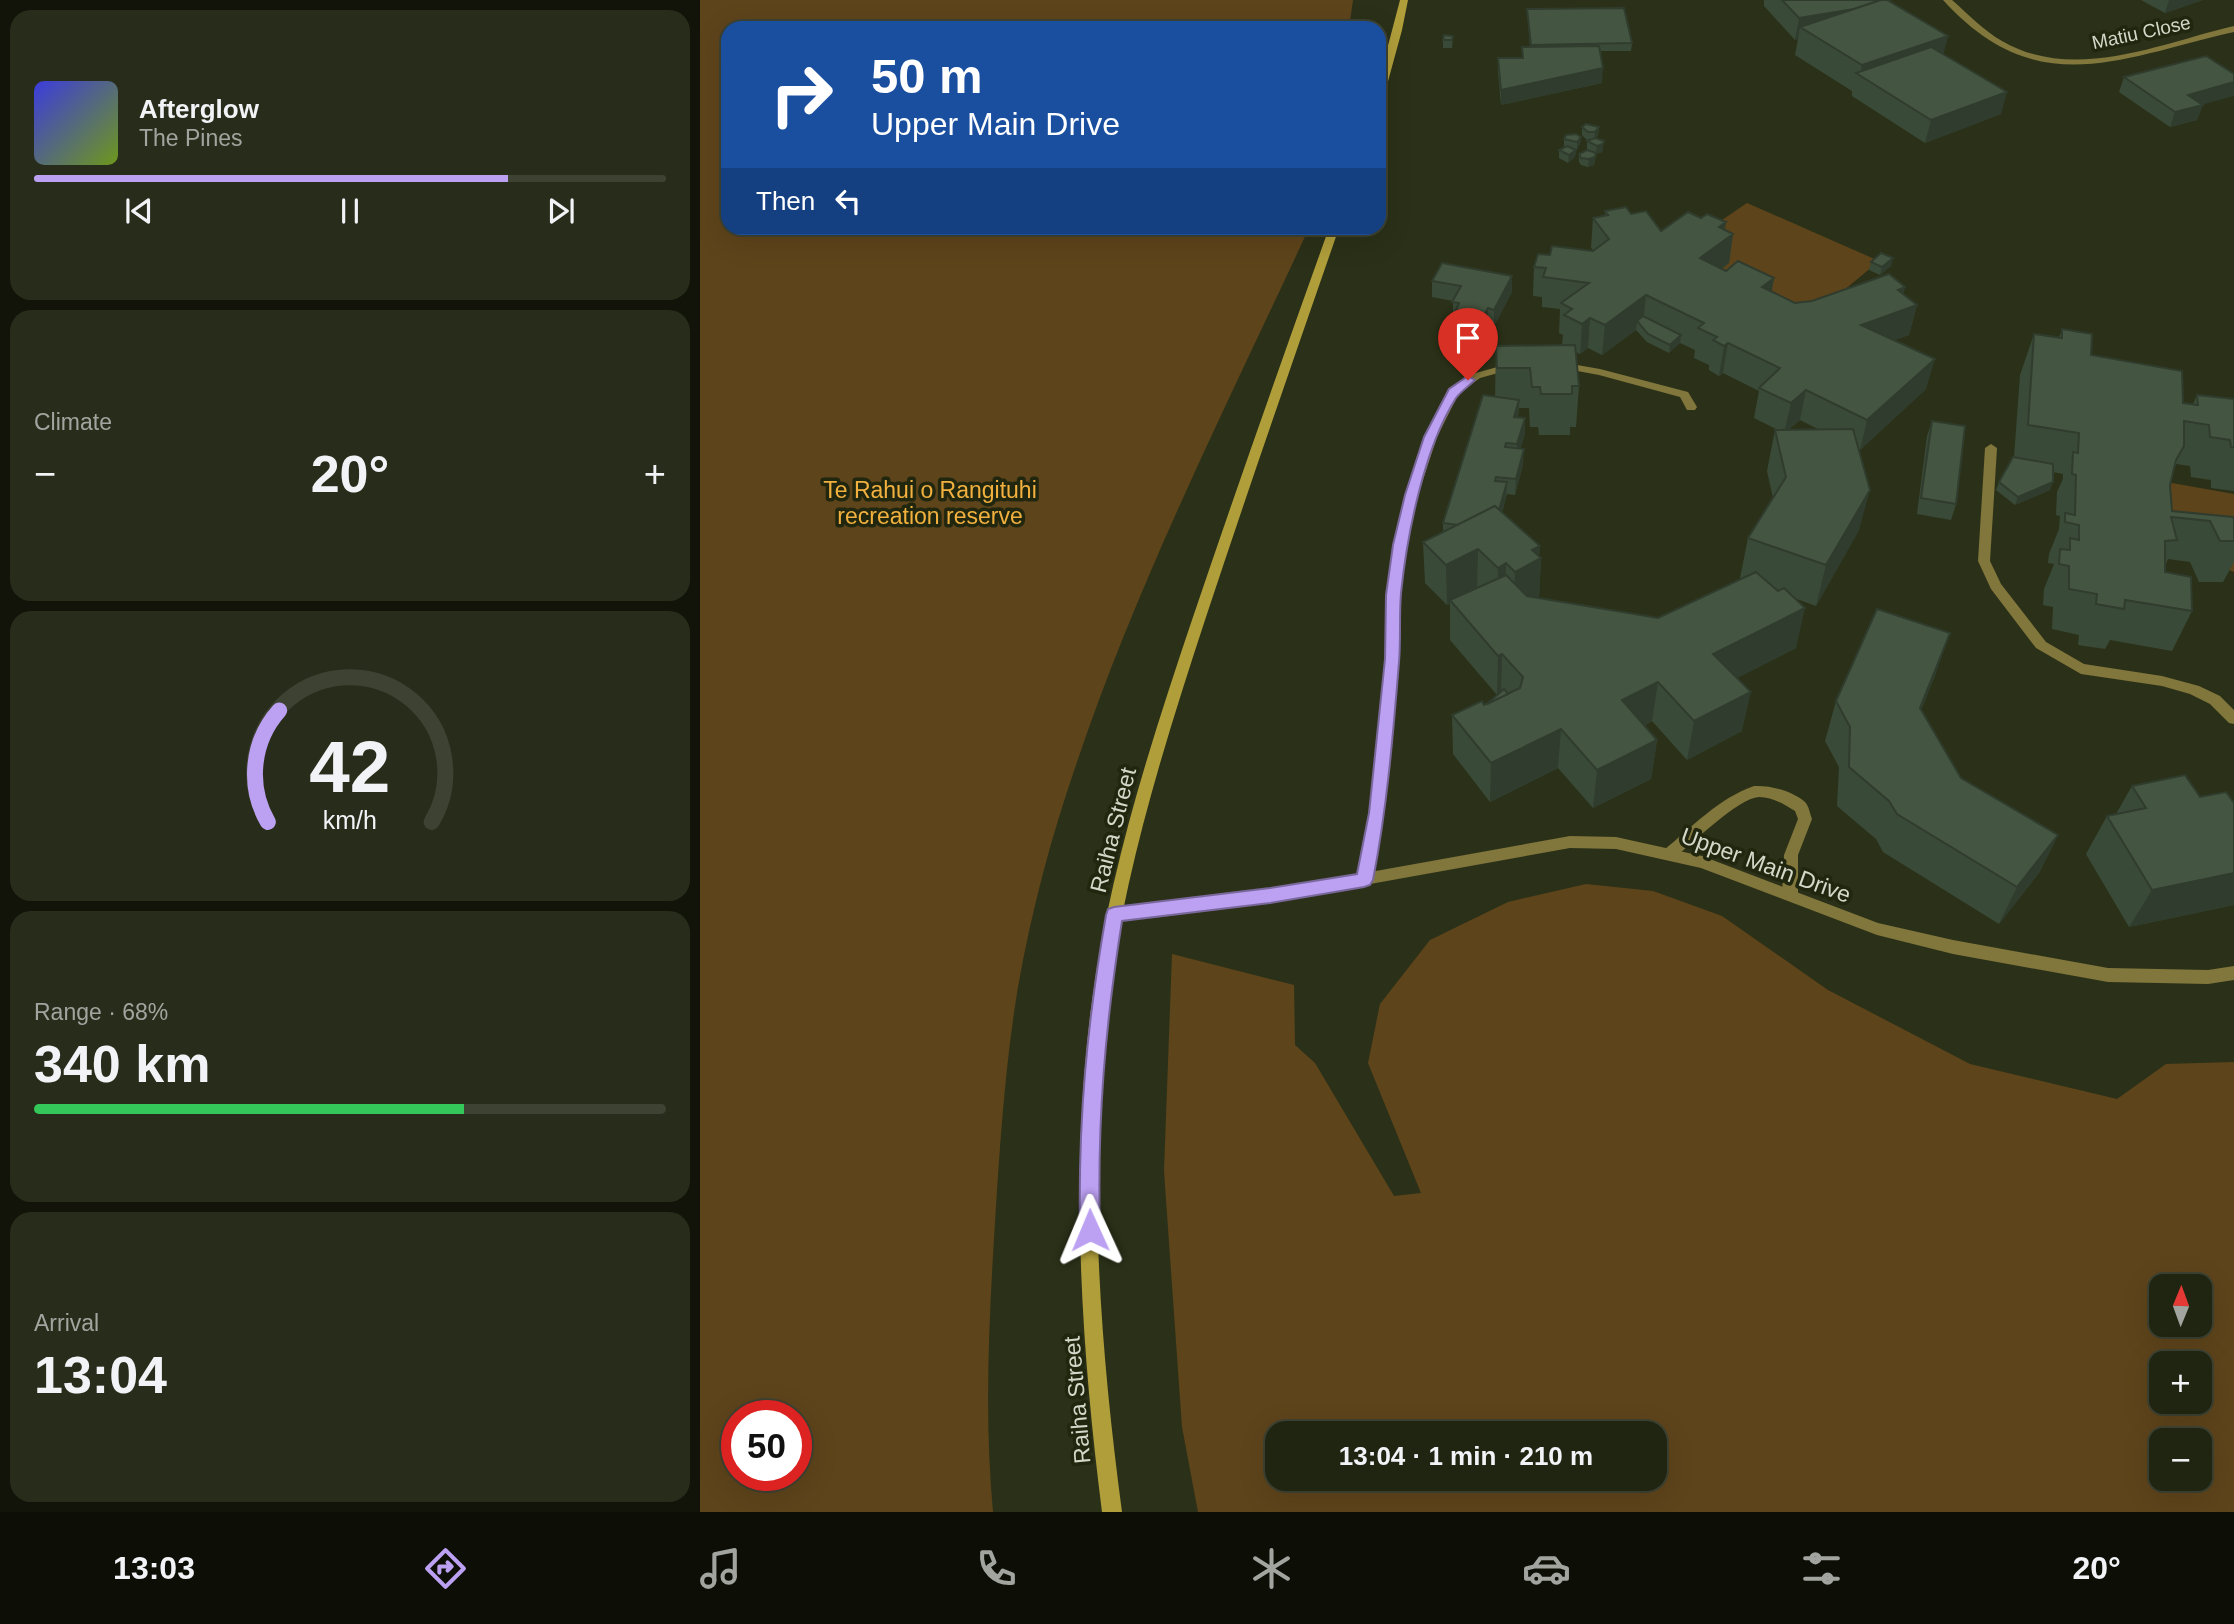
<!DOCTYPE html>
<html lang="en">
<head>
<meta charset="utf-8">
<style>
	:root { --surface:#202512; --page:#282d1b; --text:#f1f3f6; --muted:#a2a59f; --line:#3d4232; --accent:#bca0f2 }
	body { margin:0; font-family:Helvetica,sans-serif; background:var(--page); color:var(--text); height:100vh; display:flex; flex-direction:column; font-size:26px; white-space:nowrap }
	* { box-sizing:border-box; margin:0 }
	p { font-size:23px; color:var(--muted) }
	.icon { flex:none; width:38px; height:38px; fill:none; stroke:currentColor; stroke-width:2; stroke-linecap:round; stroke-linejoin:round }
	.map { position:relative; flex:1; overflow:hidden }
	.drawer { display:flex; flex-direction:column; gap:10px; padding:10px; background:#12140a; width:700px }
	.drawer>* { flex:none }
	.hud { position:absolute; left:21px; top:21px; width:665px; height:214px; border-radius:21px; box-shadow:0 7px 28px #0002,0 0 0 2px var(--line); background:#1a4fa0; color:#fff; overflow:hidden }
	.needle { width:46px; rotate:1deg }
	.controls { position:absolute; left:1449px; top:1274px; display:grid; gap:14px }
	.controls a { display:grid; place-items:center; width:63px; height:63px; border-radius:14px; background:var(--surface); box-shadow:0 7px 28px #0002,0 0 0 2px var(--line); font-size:35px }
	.speed { position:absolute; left:21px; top:1400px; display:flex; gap:14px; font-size:35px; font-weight:700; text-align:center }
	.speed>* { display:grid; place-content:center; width:91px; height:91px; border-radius:50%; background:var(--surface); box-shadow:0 7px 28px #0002,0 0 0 2px var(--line); line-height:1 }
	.speed .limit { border:10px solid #d22; background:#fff; color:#111 }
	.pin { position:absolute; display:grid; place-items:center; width:60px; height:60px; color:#fff; margin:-72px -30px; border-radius:50% 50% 50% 0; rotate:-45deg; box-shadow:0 0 7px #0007 }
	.pin .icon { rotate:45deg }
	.me { position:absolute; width:77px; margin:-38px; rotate:359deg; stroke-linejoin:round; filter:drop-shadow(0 0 5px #0008) }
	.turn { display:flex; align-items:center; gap:24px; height:147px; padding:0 35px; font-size:32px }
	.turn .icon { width:91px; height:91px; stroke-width:2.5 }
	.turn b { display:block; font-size:49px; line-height:60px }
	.then { display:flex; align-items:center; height:66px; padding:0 35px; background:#0003; gap:14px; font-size:26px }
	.big { font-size:52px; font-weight:700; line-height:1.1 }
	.drawer .tile { flex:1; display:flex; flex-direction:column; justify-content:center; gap:10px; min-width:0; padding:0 24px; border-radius:21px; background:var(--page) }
	.drawer .dial { align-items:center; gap:0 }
	.dial svg { height:182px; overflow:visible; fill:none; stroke:var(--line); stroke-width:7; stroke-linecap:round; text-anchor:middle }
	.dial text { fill:var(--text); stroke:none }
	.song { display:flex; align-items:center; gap:21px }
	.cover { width:84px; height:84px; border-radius:10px; background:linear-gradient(135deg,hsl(240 70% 55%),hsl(80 70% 35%)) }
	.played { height:7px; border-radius:4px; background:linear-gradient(90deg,var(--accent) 75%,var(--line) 75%) }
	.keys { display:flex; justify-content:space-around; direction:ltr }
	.heat { display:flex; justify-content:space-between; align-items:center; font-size:38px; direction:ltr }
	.charge { height:10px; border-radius:5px; background:linear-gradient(90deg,#34c759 68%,var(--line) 0) }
	.trip { position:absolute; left:565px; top:1421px; width:402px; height:70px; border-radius:21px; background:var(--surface); box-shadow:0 7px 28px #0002,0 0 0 2px var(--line); font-weight:700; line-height:70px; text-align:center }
	.menu { display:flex; height:112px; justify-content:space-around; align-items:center; background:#0d0f07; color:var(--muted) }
	.menu .icon { width:49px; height:49px }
	.menu .on { color:var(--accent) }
	.menu b { font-size:32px; color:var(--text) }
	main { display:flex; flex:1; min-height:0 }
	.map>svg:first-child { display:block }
	.green { fill:#5e441b; fill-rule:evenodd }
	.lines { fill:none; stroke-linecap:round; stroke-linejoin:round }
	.service { fill:#81763c; fill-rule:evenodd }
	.minor { fill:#81763c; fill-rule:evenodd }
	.secondary { fill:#b09e3b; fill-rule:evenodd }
	.wall { fill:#3a4a38; fill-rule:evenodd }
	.shaded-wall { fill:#303c2e }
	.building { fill:#445641; stroke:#303c2e; stroke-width:2 }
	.route { fill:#bca0f2; stroke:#7a689d; stroke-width:2 }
	.labels { text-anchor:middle; stroke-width:7; stroke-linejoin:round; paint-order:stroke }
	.far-street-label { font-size:19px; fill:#d4d8c9; stroke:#21270f }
	.park-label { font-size:23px; fill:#f2b03e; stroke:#21270f }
	.street-label { font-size:23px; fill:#d4d8c9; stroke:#21270f }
</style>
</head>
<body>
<main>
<section class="drawer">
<div class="tile">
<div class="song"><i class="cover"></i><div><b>Afterglow</b><p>The Pines</p></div></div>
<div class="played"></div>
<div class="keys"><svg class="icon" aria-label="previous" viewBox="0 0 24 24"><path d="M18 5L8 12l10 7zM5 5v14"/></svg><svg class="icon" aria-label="pause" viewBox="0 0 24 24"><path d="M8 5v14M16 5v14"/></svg><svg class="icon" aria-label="next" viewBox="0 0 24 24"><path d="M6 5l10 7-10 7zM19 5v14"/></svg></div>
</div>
<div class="tile"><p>Climate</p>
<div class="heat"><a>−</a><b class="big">20°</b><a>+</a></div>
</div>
<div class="tile dial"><svg viewBox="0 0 100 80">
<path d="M14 69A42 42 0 1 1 86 69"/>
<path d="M14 69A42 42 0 0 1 19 20" stroke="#bca0f2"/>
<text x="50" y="56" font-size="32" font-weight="700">42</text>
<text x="50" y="72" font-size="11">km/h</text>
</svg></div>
<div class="tile"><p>Range · 68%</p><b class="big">340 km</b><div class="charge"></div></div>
<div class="tile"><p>Arrival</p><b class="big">13:04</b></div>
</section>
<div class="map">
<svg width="1534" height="1512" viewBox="0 0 1534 1512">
	<rect width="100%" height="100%" fill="#2b3118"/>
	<g class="green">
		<path d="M0,0H653L649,28H28V228H609C527,405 438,580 376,765C351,837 331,913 318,987C305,1065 300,1144 295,1222C289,1319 284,1416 293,1512H0ZM37,1416H96V1475H37Z"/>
		<polygon points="1047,203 1179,261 1101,326 996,288 1030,257 1006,231"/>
		<polygon points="1466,482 1534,494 1534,572 1450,538"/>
		<path d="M886,884L953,891L1022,916L1128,990L1270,1064L1417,1099L1466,1064L1534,1062V1512H498L482,1427L464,1171L472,954L594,985L595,1045L615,1063L694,1196L721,1193L668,1063L680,1004L730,940L808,902ZM1461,1286H1500V1325H1461ZM1461,1363H1500V1402H1461ZM578,1433H956V1479H578ZM1461,1440H1500V1479H1461Z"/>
	</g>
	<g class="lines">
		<g class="service">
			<polygon points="860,362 900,369 988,392 997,407 995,410 987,410 980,397 899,375 856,367 854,365"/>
			<polygon points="812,363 816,364 816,368 780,378 759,393 737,437 718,495 706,545 700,595 699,659 684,813 671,880 669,884 664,886 659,884 657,880 670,813 685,659 688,595 694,545 706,495 725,437 750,388 772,374"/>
			<polygon points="1291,444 1297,448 1290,561 1301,584 1346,642 1384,664 1462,676 1499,686 1520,696 1534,710 1534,724 1529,723 1510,704 1490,694 1462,686 1381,674 1336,648 1291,589 1278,561 1285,448"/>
			<path d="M1054,786C1070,785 1093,791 1105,802C1109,806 1110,814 1112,819L1098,855V895L1095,899L1090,901L1085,899L1082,895L1084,855L1098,819L1095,811C1084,804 1072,797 1059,797C1038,798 992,844 974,858L969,860L964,858L962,854L964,850C992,827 1019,798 1054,786Z"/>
		</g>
		<g class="minor">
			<path d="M1243,0H1252C1268,14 1284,31 1302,41C1374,83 1461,43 1534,26V32C1419,58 1337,103 1243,0Z"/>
			<polygon points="870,836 916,837 1002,856 1178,923 1253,940 1408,968 1508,970 1534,966 1534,980 1508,984 1408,982 1253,954 1177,935 1001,868 916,849 870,848 570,902 414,920 409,919 406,914 409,909 414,908 570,890"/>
		</g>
		<g class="secondary">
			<polygon points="700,0 708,0 702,30 684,96 679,99 679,80"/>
			<path d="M629,228H639C594,358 549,487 506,617C464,745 423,875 407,1009C387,1177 400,1345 422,1512H402C381,1345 370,1176 391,1009C408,874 450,745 493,617C537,487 583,357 629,228Z"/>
		</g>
	</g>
	<g class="wall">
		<polygon points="1064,0 1190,0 1193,3 1248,36 1243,54 1301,114 1225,143 1152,96 1152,91 1095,55 1098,39 1095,40 1064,6"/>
		<polygon points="1441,0 1503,0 1465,13"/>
		<polygon points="827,9 932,43 931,51 900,51 902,83 801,105 798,73 798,58 822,58 822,47 830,47"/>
		<polygon points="753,36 752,48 743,48 743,40"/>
		<polygon points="1424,77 1503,104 1497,120 1470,127 1419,92"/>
		<polygon points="882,127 899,127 898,135 896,138 903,149 902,152 896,154 894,165 888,167 881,165 879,162 879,154 893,152 887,149 887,141 891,139 887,140 882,135"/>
		<polygon points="881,137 880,144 876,150 875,157 868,163 859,158 859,150 865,147 864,147 864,139"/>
		<path d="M905,211L931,214L961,231L1001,218L1026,222L1025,229L1033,234L1029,263L1022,269L1026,271L1074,278L1071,292L1095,303L1205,287L1203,294L1217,305L1209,335L1194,340L1226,389L1160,450L1158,449L1159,530L1116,606L1094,598L1096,648L1037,678L1042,731L987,760L952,721L944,726L957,740L951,779L893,808L858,768L790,802L753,754L752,715L784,705L797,695L750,640V604L747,605L725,583L723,542L743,532V523L795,397L796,346L862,345L863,335L859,333L860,309L842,307V297L833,296L834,267L850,255L893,250L891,248L893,218L905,216ZM936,330L947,342L969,353L980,343L995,350L994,358L1009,365V370L1019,376L1023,373L1059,391L1054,418L1078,430H1075L1067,471L1073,498L1048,538L1040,578L1042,579L958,618L839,598L841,558L839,556L840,546L802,513L807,494L815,495L823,465L820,449L825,434L818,417L819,408H829L830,427H838L839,435H870V427H876L879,386L876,352L880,354L888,348L902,355ZM1100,420L1118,429L1088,430Z"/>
		<polygon points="1171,262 1191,266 1180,275 1169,270"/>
		<polygon points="812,276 812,292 794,326 788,324 784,331 756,326 756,318 753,318 753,301 732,297 732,281"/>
		<polygon points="1362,329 1391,355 1483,403 1493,404 1497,395 1534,399 1534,491 1511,488 1511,480 1491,477 1490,466 1476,464 1470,485 1472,511 1534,519 1534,562 1523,582 1499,582 1490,562 1468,559 1465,566 1465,572 1492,611 1472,651 1410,640 1405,649 1378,645 1379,635 1352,629 1353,607 1343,605 1344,589 1354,564 1348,563 1349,554 1359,529 1360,516 1356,515 1357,492 1363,479 1363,474 1353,472 1350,490 1315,505 1296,490 1299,482 1314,457 1320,375 1334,334 1359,338"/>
		<polygon points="1232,421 1256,504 1251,520 1217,514 1227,436"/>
		<polygon points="1236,673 1221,710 1261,778 1358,835 1339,873 1299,924 1183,852 1176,839 1137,806 1139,767 1125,741 1136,701"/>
		<polygon points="1432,786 1534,803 1534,905 1429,927 1386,854 1407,816 1416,814"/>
	</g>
	<g class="shaded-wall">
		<polygon points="1469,0 1503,0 1465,13"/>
		<polygon points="1193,3 1100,27 1098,39 1095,40 1099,18"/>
		<polygon points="1248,36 1241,64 1160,76 1162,65"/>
		<polygon points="903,68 902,83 801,105 801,90"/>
		<polygon points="1534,82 1534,96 1482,110 1488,95"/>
		<polygon points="1307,92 1301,114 1225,143 1231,120"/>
		<polygon points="1503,105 1497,120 1470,127 1475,112"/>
		<polygon points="899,127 898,135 894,139 895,132"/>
		<polygon points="881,137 880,144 877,150 877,142"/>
		<polygon points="904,141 902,152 896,154 897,146"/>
		<polygon points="876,150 875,157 868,163 869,155"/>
		<polygon points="896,153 894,165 888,167 889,159"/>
		<polygon points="1026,222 1023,241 1033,234 1029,263 996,288 1000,258 1019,227"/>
		<polygon points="1193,258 1191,266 1180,275 1182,267"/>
		<polygon points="812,276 812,292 794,326 794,310"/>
		<polygon points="1074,278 1069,308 1062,287"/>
		<polygon points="1205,287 1199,311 1217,305 1209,335 1154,355 1161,325 1198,290"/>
		<polygon points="946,295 943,324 937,321 936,330 902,355 905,325"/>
		<polygon points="788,308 788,324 784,331 784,315"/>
		<polygon points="890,318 888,348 880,354 882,324"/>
		<polygon points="981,335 980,343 969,353 970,345"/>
		<polygon points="1028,343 1023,373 1019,376 1024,346"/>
		<polygon points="1235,359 1226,389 1160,450 1167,420"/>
		<polygon points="1106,390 1100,420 1084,433 1091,403"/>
		<polygon points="819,400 818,416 814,433 814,417"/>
		<polygon points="825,418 825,434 817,460 817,444"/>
		<polygon points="824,449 823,465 815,495 816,479"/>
		<polygon points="807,482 806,498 799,527 799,511"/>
		<polygon points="1353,482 1350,490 1315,505 1318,497"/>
		<polygon points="1170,490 1159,530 1116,606 1126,565"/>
		<polygon points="840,546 839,559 841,558 839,598 813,612 815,572 832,550"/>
		<polygon points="778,549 777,590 750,600 750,604 747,605 746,565"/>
		<polygon points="806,563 805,604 797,608 798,568"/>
		<polygon points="1105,608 1096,648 1006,694 1013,654"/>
		<polygon points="1250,633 1236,673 1206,748 1220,708"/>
		<polygon points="802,654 801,694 797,696 798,656"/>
		<polygon points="958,682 952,721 917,740 922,700"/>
		<polygon points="1051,692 1042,731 987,760 994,721"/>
		<polygon points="861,729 858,768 790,802 791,763"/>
		<polygon points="957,740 951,779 893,808 897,770"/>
		<polygon points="1358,835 1339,873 1299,924 1317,887"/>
		<polygon points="1534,873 1534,905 1429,927 1452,890"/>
	</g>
	<g class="building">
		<polygon points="1082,0 1181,0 1154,9 1099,18"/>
		<polygon points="1181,0 1187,0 1248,36 1162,65 1100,27"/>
		<polygon points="924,8 932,43 831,45 827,9"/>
		<polygon points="744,35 753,36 752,40 743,40"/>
		<polygon points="899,46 903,68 801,90 798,58 823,58 822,47"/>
		<polygon points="1231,47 1307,92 1231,120 1156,73"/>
		<polygon points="1506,56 1534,74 1534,82 1488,95 1503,105 1475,112 1424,77"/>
		<polygon points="886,124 899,127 895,132 888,132 882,127"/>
		<polygon points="876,134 881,137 877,142 864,139 866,135"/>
		<polygon points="895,138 904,141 903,144 897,146 887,141"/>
		<polygon points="867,146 876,150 869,155 859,150"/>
		<polygon points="887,150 896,153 895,157 889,159 881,158 879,154"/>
		<polygon points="926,207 931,214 946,211 961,231 988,212 1001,218 1007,214 1026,222 1019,227 1033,234 1000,258 1026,271 1038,261 1074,278 1062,287 1095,303 1112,301 1189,274 1205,287 1198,290 1217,305 1161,325 1235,359 1167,420 1106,390 1091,403 1059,388 1080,368 1028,343 1024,346 1013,340 1017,337 998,328 1004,323 946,295 905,325 890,318 882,324 864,315 872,309 861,303 889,283 843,277 846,268 834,267 838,254 850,255 852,246 893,251 909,239 893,218 908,215 905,211"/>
		<polygon points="1181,253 1193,258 1182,267 1171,262"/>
		<polygon points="742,263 812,276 794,310 788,308 784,315 756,310 759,303 752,302 761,286 732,281"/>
		<polygon points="943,316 981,335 970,345 948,334 937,321"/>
		<polygon points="1362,329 1392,334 1391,355 1482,371 1483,403 1498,405 1497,395 1534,399 1534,447 1531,447 1530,440 1510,437 1509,425 1484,421 1484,446 1476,460 1470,485 1472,511 1533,517 1534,519 1534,541 1520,541 1510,521 1471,517 1477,540 1465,541 1465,572 1491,577 1492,611 1425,600 1424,609 1396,604 1397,594 1369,589 1369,566 1359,564 1360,549 1370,550 1370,538 1379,540 1379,525 1365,522 1365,513 1375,515 1376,475 1372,474 1373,452 1378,453 1379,433 1328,425 1334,334 1362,338"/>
		<polygon points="875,345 879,386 872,386 872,394 841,394 840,387 832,387 830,368 797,368 796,346"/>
		<polygon points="783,395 819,400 814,417 825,418 817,444 806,443 805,447 824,449 816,479 796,477 795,481 807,482 799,510 795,506 758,525 743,523"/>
		<polygon points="1232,421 1265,426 1256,504 1221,498"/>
		<polygon points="1153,429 1170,490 1126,565 1048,538 1086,477 1075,430"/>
		<polygon points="1313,457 1353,464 1353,482 1318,497 1299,482"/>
		<polygon points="795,506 840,546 832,550 841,558 815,572 806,563 798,568 778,549 746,565 723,542"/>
		<polygon points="1056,572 1078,591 1084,588 1105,608 1013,654 1051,692 994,721 958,682 922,700 957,740 897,770 861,729 791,763 752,715 782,701 784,705 820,688 823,677 802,654 798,656 750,600 806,575 827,596 958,618"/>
		<polygon points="1177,609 1250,633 1220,708 1261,778 1358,835 1317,887 1197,814 1189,801 1149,767 1150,727 1136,701"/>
		<polygon points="804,689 808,694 787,704"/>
		<polygon points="1485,775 1500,797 1526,792 1534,803 1534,873 1452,890 1407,816 1446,808 1432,786"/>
	</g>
	<path class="route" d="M768,376L775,380C769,386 761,391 756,398C724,448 707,535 701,593C699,616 701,639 699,662C693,736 687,808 673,880L670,885L664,887L570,903L422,921C405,1027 397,1122 400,1230L397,1236L390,1239L383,1236L380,1230C378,1118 387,1024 406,915L408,909L414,907L570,888L657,874L669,813L685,659L686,595L693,545L705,495L724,437L749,389Z"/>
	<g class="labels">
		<g class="far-street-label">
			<text transform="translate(1441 32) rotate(-12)" y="7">Matiu Close</text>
		</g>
		<g class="park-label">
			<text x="230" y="498">Te Rahui o Rangituhi<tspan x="230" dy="26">recreation reserve</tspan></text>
		</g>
		<g class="street-label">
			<text transform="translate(413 830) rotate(-76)" y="8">Raiha Street</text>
			<text transform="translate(1066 865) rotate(20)" y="8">Upper Main Drive</text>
			<text transform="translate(377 1400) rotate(-95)" y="8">Raiha Street</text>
		</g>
	</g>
</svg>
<div class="controls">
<a><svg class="needle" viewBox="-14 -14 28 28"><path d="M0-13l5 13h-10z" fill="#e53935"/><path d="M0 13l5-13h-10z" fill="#a2a59f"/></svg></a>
<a>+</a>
<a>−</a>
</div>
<div class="speed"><div class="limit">50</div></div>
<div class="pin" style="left:768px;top:380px;background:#d93025"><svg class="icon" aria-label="arrive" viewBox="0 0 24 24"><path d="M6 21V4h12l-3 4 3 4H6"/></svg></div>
<svg class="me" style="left:390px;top:1230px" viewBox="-20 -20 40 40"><path d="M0-17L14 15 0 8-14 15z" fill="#bca0f2" stroke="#fff" stroke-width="4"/></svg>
<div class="trip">13:04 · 1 min · 210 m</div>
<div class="hud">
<div class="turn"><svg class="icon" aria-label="right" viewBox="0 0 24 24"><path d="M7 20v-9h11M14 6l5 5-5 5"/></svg><div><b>50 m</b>Upper Main Drive</div></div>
<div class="then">Then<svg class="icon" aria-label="left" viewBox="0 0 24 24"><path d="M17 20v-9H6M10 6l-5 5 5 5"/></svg></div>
</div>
</div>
</main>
<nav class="menu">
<b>13:03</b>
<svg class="icon on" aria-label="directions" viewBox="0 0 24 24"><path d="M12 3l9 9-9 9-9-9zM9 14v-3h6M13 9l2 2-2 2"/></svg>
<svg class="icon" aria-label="music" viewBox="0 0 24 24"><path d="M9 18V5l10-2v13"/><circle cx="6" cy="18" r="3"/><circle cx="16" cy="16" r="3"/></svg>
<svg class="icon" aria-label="phone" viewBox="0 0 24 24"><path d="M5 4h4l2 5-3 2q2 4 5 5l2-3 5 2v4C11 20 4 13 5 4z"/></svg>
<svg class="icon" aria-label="climate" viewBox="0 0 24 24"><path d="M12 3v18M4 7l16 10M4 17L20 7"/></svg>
<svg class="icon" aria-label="car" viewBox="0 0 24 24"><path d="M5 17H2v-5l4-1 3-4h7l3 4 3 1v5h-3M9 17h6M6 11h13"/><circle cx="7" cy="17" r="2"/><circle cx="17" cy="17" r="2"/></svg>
<svg class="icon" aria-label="filters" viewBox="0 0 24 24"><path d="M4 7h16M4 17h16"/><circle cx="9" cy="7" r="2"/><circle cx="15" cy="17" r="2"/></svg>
<b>20°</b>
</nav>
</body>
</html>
